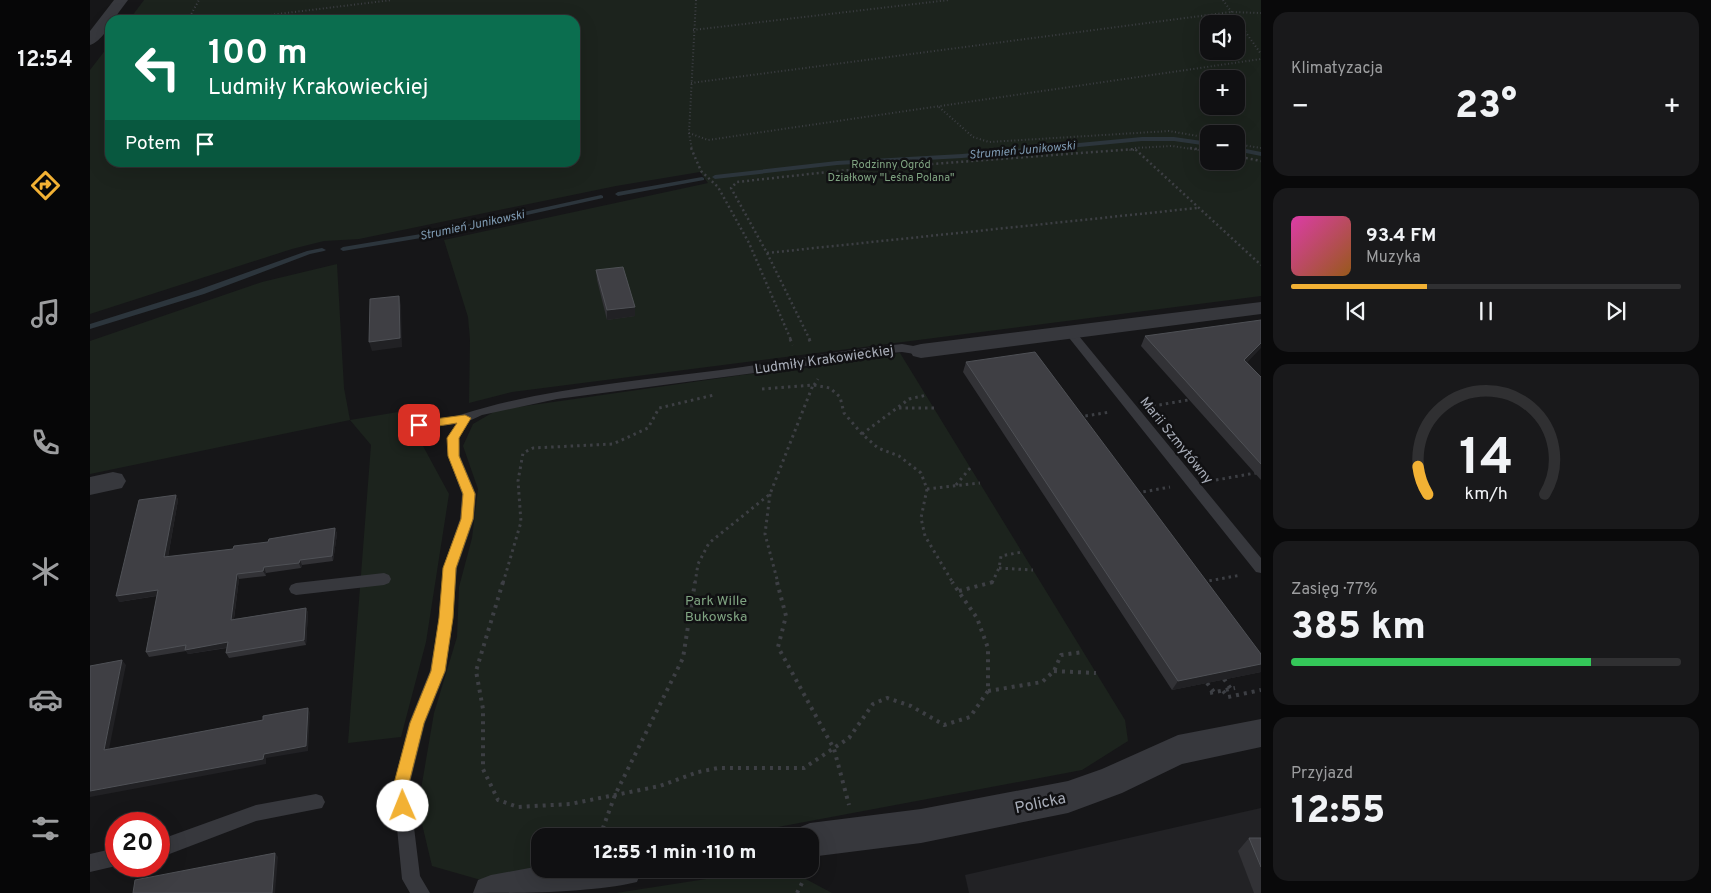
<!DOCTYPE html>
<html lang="pl">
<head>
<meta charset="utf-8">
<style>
	:root { --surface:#101012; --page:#19191b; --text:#f1f3f6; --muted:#9c9d9f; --line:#303032; --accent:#f2b134 }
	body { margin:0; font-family:Overpass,sans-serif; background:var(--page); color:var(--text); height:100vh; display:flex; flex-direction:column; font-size:19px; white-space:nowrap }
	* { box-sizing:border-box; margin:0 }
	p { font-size:16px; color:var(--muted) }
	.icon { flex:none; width:28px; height:28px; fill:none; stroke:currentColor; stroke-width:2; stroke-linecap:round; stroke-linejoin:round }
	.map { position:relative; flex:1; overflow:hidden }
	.drawer { display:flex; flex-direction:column; gap:12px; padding:12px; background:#09090a; width:450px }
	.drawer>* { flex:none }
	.hud { position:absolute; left:15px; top:15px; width:475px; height:152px; border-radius:15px; box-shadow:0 5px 20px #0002,0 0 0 1px var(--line); background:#0b6e4f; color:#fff; overflow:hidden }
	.tools { position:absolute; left:1110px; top:15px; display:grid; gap:10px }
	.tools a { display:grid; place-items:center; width:45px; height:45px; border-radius:10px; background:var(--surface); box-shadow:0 5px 20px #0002,0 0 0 1px var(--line); font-size:25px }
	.speed { position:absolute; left:15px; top:812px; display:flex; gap:10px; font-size:25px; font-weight:700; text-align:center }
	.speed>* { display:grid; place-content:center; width:65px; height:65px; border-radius:50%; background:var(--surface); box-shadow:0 5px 20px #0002,0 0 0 1px var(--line); line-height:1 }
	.speed .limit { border:8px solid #d22; background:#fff; color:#111 }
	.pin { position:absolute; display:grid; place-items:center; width:42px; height:42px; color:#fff; margin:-21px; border-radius:10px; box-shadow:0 2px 8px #0006 }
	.me { position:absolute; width:55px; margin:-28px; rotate:359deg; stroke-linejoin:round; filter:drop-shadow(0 0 4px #0008) }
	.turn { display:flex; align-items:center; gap:18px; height:105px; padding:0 20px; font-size:22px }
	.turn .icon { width:65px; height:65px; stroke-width:2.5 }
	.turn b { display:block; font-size:35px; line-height:42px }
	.then { display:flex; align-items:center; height:48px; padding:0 20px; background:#0003; gap:10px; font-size:19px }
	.big { font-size:38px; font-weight:800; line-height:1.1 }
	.drawer .tile { flex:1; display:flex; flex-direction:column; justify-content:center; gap:8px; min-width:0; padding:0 18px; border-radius:15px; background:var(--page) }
	.drawer .dial { align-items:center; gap:0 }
	.dial svg { height:130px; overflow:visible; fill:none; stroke:var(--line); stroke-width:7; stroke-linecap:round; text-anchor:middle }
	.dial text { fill:var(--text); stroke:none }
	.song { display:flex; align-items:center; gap:15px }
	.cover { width:60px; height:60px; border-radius:8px; background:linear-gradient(135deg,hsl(320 70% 55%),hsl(30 70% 35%)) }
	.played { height:5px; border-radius:2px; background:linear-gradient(90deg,var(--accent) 35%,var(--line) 35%) }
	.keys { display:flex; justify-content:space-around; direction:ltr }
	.heat { display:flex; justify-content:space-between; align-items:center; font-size:28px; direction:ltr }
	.charge { height:8px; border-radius:4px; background:linear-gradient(90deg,#34c759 77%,var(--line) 0) }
	.trip { position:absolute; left:441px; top:828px; width:288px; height:50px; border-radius:15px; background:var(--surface); box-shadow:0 5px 20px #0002,0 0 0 1px var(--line); font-weight:800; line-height:50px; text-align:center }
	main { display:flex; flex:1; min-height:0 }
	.tab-bar { display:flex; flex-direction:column; width:90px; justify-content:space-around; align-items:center; background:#060607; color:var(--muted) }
	.tab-bar .icon { width:35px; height:35px }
	.tab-bar .current { color:var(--accent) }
	.tab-bar b { font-size:22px; color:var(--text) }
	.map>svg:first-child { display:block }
	.built { fill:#222225 }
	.green { fill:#1c231d; fill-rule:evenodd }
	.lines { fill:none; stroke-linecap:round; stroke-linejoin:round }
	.stream { fill:#2c353c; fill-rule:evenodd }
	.path-far3 { stroke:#3d3f44; stroke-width:2; stroke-dasharray:1 2.5; stroke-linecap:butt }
	.path-far2 { stroke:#3d3f44; stroke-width:2.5; stroke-dasharray:2 3; stroke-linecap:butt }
	.path-far1 { stroke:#3d3f44; stroke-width:3; stroke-dasharray:2.5 4; stroke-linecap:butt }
	.path { stroke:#3d3f44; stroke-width:4; stroke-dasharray:3 5; stroke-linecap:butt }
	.lane { fill:#37383d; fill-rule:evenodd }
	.street { fill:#37383d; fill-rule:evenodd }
	.wall { fill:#323236 }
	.shaded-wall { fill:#212124 }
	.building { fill:#3f3f44; stroke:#4f5156 }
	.route { fill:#f2b134; stroke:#9d7322 }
	.labels { text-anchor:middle; stroke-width:5; stroke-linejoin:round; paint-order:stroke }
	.far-park-label { font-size:11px; fill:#7fa381; stroke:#111113 }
	.far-water-label { font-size:12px; font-style:italic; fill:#7f9bb3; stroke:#111113 }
	.street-label { font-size:14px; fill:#a8adb8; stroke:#111113 }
	.park-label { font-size:14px; fill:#7fa381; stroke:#111113 }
	.near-street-label { font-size:16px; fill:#a8adb8; stroke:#111113 }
</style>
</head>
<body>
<main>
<nav class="tab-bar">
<b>12:54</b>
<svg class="icon current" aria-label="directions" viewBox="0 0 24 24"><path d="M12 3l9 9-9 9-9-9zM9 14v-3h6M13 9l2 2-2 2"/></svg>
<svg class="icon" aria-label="music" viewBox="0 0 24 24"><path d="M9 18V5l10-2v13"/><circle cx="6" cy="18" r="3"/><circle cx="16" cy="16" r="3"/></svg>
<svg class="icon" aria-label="phone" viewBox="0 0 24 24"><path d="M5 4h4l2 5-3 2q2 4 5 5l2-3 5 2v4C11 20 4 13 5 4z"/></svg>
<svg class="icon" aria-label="climate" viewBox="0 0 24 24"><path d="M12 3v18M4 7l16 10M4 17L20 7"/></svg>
<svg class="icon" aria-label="car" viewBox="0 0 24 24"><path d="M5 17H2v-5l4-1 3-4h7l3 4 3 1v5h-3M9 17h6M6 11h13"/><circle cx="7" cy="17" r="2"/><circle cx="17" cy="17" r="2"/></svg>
<svg class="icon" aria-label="filters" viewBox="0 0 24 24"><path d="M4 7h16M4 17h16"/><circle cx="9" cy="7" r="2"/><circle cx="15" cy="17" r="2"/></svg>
</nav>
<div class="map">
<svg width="1171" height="893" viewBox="0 0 1171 893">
	<rect width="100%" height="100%" fill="#161618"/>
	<polygon class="built" points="1171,808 1171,893 879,893 875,875"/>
	<g class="green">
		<path d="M54,0H1171V296L422,392L379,403L380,340L378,317L354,240L618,183L610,172L526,186L269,239L234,241L202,249L0,314V70L20,44V162H485V20H39ZM1119,24H1146V51H1119ZM1119,79H1146V106H1119ZM1119,134H1146V161H1119Z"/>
		<polygon points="247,264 254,388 260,420 314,411 359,494 336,642 311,737 258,743 281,445 260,420 0,474 0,341 172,282"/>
		<polygon points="810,353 1035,720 1038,741 992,770 640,836 450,836 450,869 468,869 398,882 342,866 328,807 344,713 367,637 369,587 382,538 388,489 373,446 383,424 407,410 652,375 726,367 742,362"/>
		<polygon points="681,869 697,869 742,893 526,893"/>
	</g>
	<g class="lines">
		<g class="stream">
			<polygon points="1052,137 1084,137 1119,142 1119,146 1084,141 1052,141 872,158 747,165 625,179 622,177 625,175 747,161 872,154"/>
			<polygon points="1146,147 1171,152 1171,156 1146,151"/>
			<polygon points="612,177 614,178 614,180 528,196 525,194 528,192"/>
			<polygon points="511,195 513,196 513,198 343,236 253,251 250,249 253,247 343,232"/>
			<polygon points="232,248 236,250 234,251 220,254 114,294 0,329 0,324 108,290 217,251"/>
		</g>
		<g class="path-far3">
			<polyline points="606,0 599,133 618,140 1171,59"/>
			<polyline points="1133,0 1171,54"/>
			<polyline points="98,20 109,0"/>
			<polyline points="139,20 302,0"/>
			<polyline points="603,30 859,0"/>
			<polyline points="601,83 1141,12 1171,13"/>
			<polyline points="849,107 883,137 899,142 1079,131 1119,138"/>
			<polyline points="599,133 602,150"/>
			<polyline points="1146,144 1171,148"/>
			<polyline points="1045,148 1082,146 1109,150"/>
			<polyline points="1036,150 1046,150"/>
		</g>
		<g class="path-far2">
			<polyline points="601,148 611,171 628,187 659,243 701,340"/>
			<polyline points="1100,148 1119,151"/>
			<polyline points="1146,156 1171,161"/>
			<polyline points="677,253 1107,208"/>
			<polyline points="720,340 677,253 641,188 647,182 747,171 1045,149 1171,265"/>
		</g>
		<g class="path-far1">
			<polyline points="700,339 703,345"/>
			<polyline points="719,339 721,343"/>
			<polyline points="724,385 740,388 750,397 754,413 772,434 788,448 809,456 831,473 837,489 831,518 835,536 863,583"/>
			<polyline points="672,389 724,385 728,379"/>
			<polyline points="1063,406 1104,399"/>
			<polyline points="809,408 844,408"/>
			<polyline points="989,417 1020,412"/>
			<polyline points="772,434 819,399 837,395"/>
			<polyline points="1126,480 1171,472"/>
			<polyline points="866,485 881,467"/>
			<polyline points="837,489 890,483"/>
			<polyline points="1047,493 1080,487"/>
			<polyline points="680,494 675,534 688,583"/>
			<polyline points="909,568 943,570"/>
			<polyline points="1113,582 1151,575"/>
			<polyline points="413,583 431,522 428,481 433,453 443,448 523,444 558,428 569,408 624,395"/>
			<polyline points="605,583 608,564 619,543 680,494 723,385"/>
			<polyline points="902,583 909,568 911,556 932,552"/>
		</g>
		<g class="path">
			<polyline points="413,582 386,671 393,709 393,769 408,800 428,807 480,804 570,786 608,772 628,768 714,768 759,738 783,704 797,698 821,706 854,725 880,717 898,691 898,648 887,618 862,582"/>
			<polyline points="687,582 696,616 688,647 744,749 759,805"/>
			<polyline points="869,591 903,582"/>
			<polyline points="964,671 1006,673"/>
			<polyline points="1134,679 1141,689"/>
			<polyline points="1117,683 1124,692"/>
			<polyline points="898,691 952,682 964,671 971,655 993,652"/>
			<polyline points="1133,691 1138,697 1171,690"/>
			<polyline points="1120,693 1145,688"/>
			<polyline points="510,836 525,795 593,658 605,582"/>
			<polyline points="707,893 714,879 714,869"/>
		</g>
		<g class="lane">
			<polygon points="980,329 984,330 1171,558 1171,573 1166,572 976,334 974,332"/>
			<path d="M812,344L835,348L837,351L831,355L812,352L769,356L710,367L467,399L392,415L379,421L369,438L370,456L386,494L384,519L367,568L363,618L356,671L335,723L319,787L330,876L340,893H320L312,879L303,787L319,723L340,671L349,618L353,568L370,519L372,494L358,456L357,438L366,424L329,429L323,425L325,422C340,418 358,419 373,414C457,388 545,381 631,370C692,362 751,350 812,344Z"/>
			<polygon points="294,573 299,575 301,579 299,583 294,585 206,595 201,593 199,589 201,585 206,583"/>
			<polygon points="226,794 232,796 235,802 232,808 166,821 69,858 69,840 166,805"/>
			<polygon points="26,848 26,866 0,872 0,854"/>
		</g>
		<g class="street">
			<path d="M24,0H38L23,20H20C20,29 8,43 0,45V31Z"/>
			<polygon points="1171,302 1171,314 831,358 823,356 820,351 823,346 831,344"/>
			<polygon points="23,472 32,474 36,481 32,488 0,495 0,477"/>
			<polygon points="1171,719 1171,747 1092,764 1032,793 978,813 831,843 720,857 720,836 704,836 708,828 720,823 831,809 978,781 1012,769 1088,735"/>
			<path d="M450,866V869H552L547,882C500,893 433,893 383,893L388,880L401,875Z"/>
		</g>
	</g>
	<g class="wall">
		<polygon points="506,270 545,316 517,320 507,280"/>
		<polygon points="1055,336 1157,362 1171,377 1171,480 1051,346"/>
		<polygon points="876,362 1171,654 1171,672 1082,690 873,372"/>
		<polygon points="86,495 88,500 78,557 143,549 245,528 247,534 243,561 212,565 211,568 176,573 176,576 149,579 144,619 216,608 218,613 216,645 139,658 136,653 137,648 98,654 96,651 59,657 56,652 67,596 29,602"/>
		<polygon points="1159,838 1171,838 1171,893 1164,893 1148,851"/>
	</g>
	<g class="shaded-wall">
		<polygon points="309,296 311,305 312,347 282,351 279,342"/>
		<polygon points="545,307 545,316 517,320 517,310"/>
		<polygon points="1171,343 1171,348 1150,370 1154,360"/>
		<polygon points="86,495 88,500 77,562 74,557"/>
		<polygon points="245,528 247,534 243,561 242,556"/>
		<polygon points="210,560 212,565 211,568 209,563"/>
		<polygon points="174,567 176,573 176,576 173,571"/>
		<polygon points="147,574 149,579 143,625 141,620"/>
		<polygon points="68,590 71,595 29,602 26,596"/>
		<polygon points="216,608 218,613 216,645 214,640"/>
		<polygon points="138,642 140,647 98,654 95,650"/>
		<polygon points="32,660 36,665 18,754 14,750"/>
		<polygon points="1171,664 1171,672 1082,690 1088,681"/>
		<polygon points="218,708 220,713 218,751 176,758 176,764 0,797 0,791 174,754"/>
		<polygon points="185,853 188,857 185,893 182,893"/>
	</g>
	<g class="building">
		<polygon points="533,267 545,307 517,310 506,270"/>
		<polygon points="309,296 310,338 279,342 280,299"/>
		<polygon points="1171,320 1171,343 1154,360 1171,377 1171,464 1055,336"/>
		<polygon points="945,352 1171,654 1171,664 1088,681 876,362"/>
		<polygon points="86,495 74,557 143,549 144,546 178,542 179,539 245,528 242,556 210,560 209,563 174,567 173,571 147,574 141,620 216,608 214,640 136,653 138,642 95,650 96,645 56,652 68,590 26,596 49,500"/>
		<polygon points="32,660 14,750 173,720 173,716 218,708 216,746 174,754 173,759 0,791 0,666"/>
		<polygon points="1159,838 1171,838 1171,867"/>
		<polygon points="185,853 182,893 43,893 45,880"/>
	</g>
	<polygon class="route" points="375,415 381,418 369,438 369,456 385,494 383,519 366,568 363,618 355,671 334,723 318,787 321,806 318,811 313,813 307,811 303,787 320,723 341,671 349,618 353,568 371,519 373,494 358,456 357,438 367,423 329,429 323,425 329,421"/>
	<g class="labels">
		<g class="far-park-label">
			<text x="801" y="168">Rodzinny Ogród<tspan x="801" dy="13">Działkowy "Leśna Polana"</tspan></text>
		</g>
		<g class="far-water-label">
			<text transform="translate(932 150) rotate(-5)" y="4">Strumień Junikowski</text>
			<text transform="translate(382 225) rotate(-12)" y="4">Strumień Junikowski</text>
		</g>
		<g class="street-label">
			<text transform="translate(734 359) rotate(-8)" y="5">Ludmiły Krakowieckiej</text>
			<text transform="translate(1087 440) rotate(51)" y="5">Marii Szmytówny</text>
		</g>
		<g class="park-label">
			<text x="626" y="605">Park Wille<tspan x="626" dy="16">Bukowska</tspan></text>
		</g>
		<g class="near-street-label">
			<text transform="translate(950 802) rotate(-12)" y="6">Policka</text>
		</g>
	</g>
</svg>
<div class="tools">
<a><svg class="icon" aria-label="sound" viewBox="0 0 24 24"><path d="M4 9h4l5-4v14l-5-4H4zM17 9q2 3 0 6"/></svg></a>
<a>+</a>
<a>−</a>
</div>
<div class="speed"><div class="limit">20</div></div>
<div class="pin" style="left:329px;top:425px;background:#d93025"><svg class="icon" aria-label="arrive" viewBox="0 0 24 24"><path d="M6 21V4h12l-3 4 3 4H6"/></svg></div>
<svg class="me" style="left:313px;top:806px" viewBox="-20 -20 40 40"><circle r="19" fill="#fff"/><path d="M0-13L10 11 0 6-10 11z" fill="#f2b134"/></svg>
<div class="trip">12:55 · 1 min · 110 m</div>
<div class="hud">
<div class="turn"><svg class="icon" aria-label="left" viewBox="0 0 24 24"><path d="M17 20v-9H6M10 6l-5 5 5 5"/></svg><div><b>100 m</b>Ludmiły Krakowieckiej</div></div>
<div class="then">Potem<svg class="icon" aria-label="arrive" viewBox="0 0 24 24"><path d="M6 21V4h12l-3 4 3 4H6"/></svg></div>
</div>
</div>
<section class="drawer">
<div class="tile"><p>Klimatyzacja</p>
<div class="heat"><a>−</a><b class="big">23°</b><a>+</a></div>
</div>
<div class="tile">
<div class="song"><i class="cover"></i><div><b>93.4 FM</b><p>Muzyka</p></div></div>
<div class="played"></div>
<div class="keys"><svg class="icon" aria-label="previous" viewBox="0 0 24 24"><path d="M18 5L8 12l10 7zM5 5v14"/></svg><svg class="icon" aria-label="pause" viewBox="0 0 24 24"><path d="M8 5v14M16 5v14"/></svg><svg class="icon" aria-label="next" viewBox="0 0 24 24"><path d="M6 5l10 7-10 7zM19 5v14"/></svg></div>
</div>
<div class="tile dial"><svg viewBox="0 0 100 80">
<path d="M14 69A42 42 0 1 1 86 69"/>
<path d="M14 69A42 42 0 0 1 8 52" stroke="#f2b134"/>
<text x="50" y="56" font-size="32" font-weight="700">14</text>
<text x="50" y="72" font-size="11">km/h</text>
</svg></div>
<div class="tile"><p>Zasięg · 77%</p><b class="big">385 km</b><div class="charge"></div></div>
<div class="tile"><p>Przyjazd</p><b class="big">12:55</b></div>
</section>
</main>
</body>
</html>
